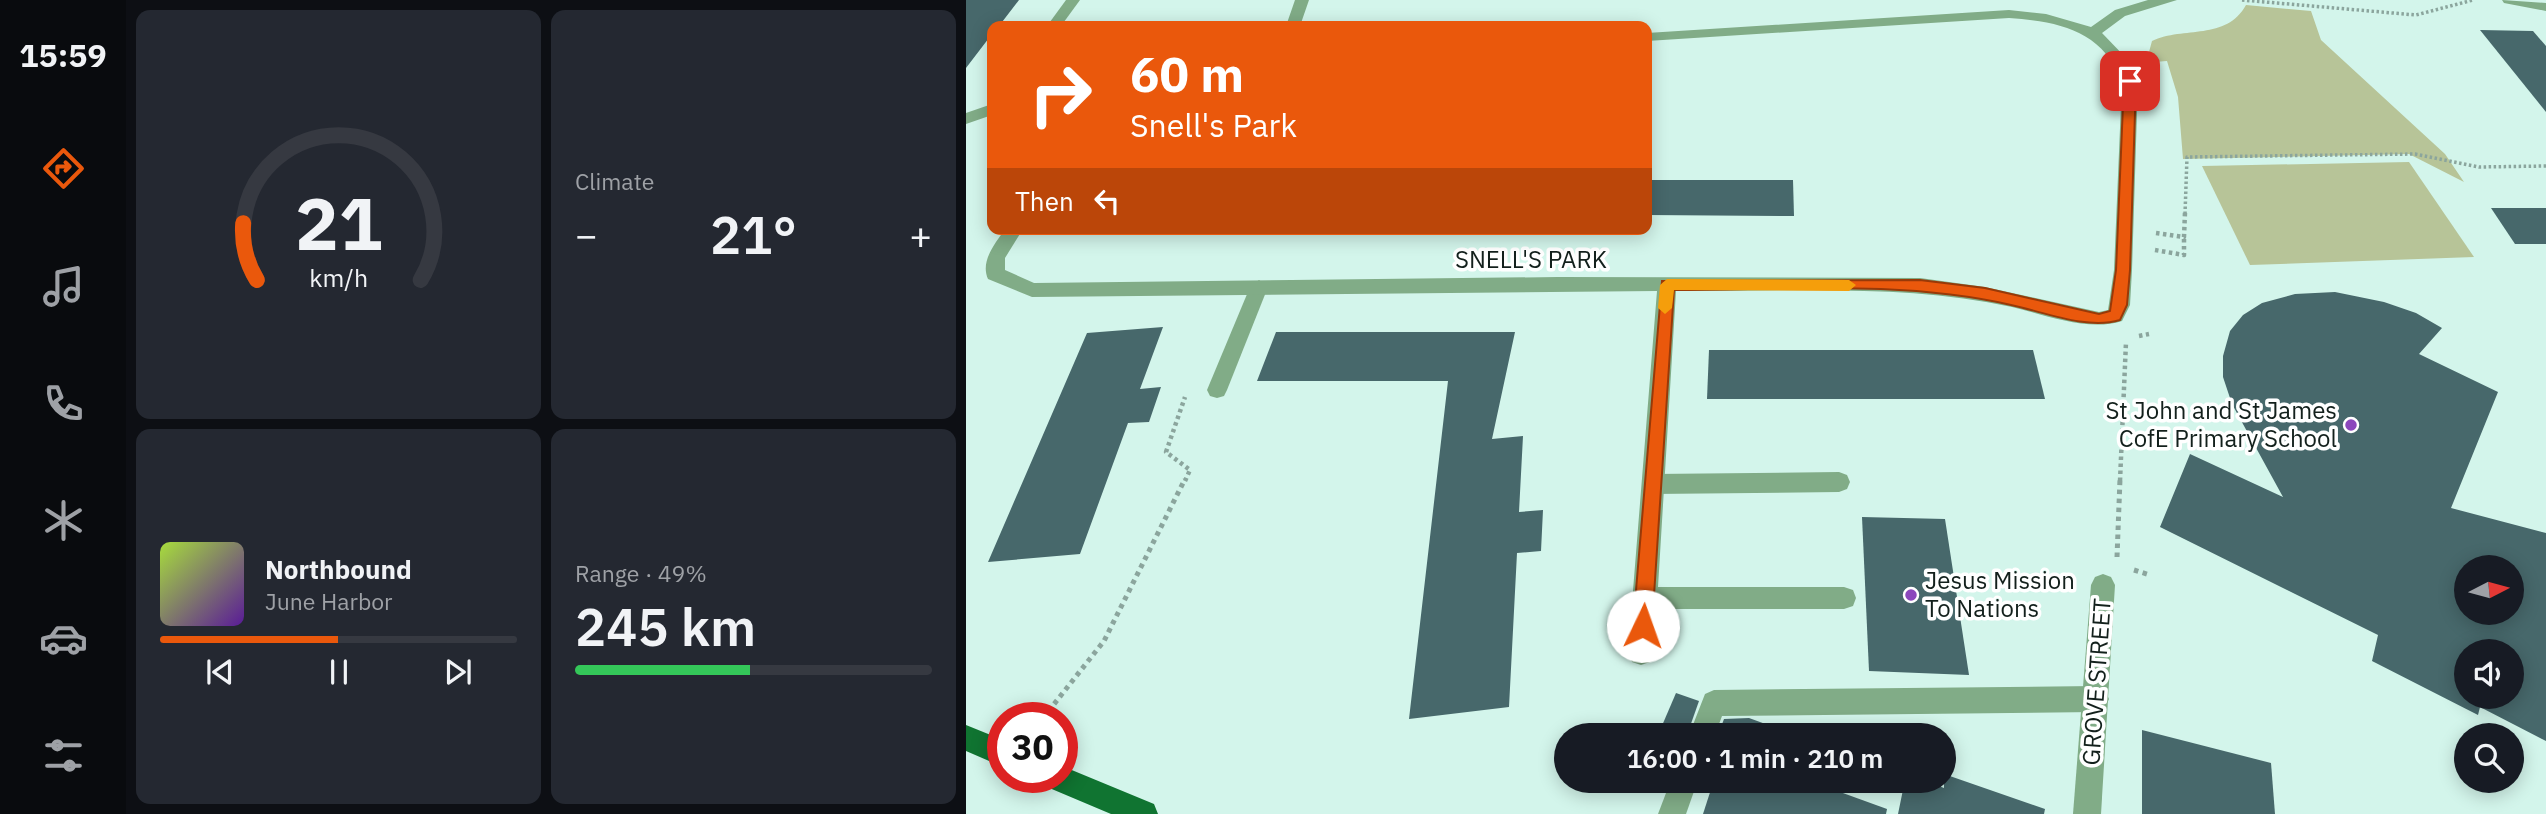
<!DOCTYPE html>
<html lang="en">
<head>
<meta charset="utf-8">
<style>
	:root { --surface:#171b24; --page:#242831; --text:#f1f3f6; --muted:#9ea1a6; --line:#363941; --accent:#ea580c }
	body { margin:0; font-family:"IBM Plex Sans",sans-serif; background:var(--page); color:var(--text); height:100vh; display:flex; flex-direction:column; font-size:26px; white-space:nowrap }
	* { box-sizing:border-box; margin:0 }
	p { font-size:23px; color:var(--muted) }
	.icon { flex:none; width:38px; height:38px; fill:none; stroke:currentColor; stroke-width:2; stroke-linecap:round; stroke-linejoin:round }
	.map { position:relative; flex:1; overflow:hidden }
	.drawer { display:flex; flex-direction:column; gap:10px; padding:10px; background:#0d0f14; width:840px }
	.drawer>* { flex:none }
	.hud { position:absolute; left:21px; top:21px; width:665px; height:214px; border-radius:14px; box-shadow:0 4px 18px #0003; background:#ea580c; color:#fff; overflow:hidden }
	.needle { width:46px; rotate:84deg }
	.tools { position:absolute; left:1488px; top:555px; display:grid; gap:14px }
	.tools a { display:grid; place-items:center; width:70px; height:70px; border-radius:50%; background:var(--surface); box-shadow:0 4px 18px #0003; font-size:35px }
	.speed { position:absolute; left:21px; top:702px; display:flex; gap:14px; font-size:35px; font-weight:700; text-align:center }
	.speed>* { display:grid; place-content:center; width:91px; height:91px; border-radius:50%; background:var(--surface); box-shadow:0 4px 18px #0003; line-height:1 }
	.speed .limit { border:10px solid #d22; background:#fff; color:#111 }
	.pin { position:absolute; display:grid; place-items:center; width:60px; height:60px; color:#fff; margin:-30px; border-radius:14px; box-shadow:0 4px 10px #0006 }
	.me { position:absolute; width:77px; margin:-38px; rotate:3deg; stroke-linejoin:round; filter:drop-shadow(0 0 5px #0008) }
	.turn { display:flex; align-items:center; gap:24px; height:147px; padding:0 28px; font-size:32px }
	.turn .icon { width:91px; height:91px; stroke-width:2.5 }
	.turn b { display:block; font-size:49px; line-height:60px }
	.then { display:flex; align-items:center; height:66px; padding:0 28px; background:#0003; gap:14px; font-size:26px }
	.big { font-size:52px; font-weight:600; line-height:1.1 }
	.drawer .tile { flex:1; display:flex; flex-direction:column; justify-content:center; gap:10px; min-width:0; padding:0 24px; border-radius:14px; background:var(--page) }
	.drawer .dial { align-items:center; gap:0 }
	.dial svg { height:182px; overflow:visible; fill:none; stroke:var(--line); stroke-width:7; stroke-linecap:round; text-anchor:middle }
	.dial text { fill:var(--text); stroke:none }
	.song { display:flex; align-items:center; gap:21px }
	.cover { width:84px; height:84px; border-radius:10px; background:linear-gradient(135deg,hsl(80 70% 55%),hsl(270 70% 35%)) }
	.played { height:7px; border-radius:4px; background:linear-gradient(90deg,var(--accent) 50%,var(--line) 50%) }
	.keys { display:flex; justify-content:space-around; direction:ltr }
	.heat { display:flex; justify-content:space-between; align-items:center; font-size:38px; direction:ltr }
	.charge { height:10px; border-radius:5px; background:linear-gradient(90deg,#34c759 49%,var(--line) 0) }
	.drawer .tiles { flex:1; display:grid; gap:10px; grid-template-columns:repeat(2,1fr) }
	.trip { position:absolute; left:588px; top:723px; width:402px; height:70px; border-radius:35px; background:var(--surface); box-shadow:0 4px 18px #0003; font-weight:600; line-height:70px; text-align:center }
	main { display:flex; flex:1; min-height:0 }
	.menu { display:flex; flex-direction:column; width:126px; justify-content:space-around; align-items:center; background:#090b0e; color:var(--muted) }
	.menu .icon { width:49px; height:49px }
	.menu .on { color:var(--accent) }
	.menu b { font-size:32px; color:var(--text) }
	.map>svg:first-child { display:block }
	.green { fill:#b7c498 }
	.building { fill:#47686b; fill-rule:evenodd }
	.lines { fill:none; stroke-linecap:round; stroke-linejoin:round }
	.path-far2 { stroke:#8ba59d; stroke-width:3.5; stroke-dasharray:2.5 2.5; stroke-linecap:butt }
	.path-far1 { stroke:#8ba59d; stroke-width:4.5; stroke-dasharray:3.5 3.5; stroke-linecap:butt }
	.path { stroke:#8ba59d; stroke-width:5; stroke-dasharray:4.5 4.5; stroke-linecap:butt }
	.lane { fill:#81ac87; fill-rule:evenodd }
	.street { fill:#81ac87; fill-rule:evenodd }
	.primary { fill:#107431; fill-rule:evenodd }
	.route { fill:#ea580c; stroke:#983908; stroke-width:2 }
	.slow { fill:#f59e0b }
	.poi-dot { fill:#8b47bc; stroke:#fff; stroke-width:2.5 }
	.labels { text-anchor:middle; stroke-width:7; stroke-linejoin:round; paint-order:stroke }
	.street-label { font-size:24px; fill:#13201c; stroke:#fff }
	.poi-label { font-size:24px; fill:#13201c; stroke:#fff; text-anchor:end }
</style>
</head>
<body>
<main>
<nav class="menu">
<b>15:59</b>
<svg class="icon on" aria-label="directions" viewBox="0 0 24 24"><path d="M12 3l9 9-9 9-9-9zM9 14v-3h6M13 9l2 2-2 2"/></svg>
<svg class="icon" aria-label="music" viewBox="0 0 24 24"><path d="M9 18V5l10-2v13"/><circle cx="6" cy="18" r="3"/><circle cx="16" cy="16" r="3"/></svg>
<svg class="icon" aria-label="phone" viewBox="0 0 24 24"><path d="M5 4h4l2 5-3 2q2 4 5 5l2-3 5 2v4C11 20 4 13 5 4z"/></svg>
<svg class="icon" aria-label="climate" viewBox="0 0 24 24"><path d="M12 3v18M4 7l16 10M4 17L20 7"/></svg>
<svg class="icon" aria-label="car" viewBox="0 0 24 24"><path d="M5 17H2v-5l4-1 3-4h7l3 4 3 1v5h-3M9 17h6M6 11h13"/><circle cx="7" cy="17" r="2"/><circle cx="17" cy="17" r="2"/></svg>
<svg class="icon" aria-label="filters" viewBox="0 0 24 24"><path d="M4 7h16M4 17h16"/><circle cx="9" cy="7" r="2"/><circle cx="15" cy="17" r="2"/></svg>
</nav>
<section class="drawer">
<div class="tiles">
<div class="tile dial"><svg viewBox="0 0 100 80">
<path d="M14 69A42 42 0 1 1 86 69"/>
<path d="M14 69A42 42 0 0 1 8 44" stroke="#ea580c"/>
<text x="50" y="56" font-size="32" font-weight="700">21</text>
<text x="50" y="72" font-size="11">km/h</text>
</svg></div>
<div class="tile"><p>Climate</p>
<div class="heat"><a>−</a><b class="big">21°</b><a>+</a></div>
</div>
<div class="tile">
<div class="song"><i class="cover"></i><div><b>Northbound</b><p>June Harbor</p></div></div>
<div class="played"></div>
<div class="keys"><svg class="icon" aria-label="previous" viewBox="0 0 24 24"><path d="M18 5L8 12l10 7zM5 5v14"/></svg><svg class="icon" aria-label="pause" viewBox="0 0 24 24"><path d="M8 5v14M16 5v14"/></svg><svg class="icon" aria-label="next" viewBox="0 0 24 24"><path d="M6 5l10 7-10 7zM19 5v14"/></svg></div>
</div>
<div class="tile"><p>Range · 49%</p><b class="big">245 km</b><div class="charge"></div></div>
</div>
</section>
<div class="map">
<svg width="1580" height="814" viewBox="0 0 1580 814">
	<rect width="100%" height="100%" fill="#d3f5eb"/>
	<g class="green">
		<path d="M1280,5L1345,11L1355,40L1479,154L1498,182L1443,154L1217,159L1212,97L1201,61L1188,62L1183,52L1186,41C1218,26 1260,41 1280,5Z"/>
		<polygon points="1443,162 1508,257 1284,265 1236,166"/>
	</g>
	<g class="building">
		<polygon points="0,0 53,0 33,26 26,26 26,34 0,68"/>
		<polygon points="1514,30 1567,31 1580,46 1580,112"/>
		<polygon points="681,180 827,180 828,216 681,215"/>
		<polygon points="1525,208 1580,208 1580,244 1549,244"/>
		<path d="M1369,292L1418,302L1450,313L1476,328L1453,354L1532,392L1485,508L1580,533V741L1514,707L1512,715L1406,661L1412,635L1194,527L1224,454L1317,497L1266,404L1257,377V356L1264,331L1277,315L1296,303L1329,294ZM1500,567H1545V612H1500ZM1500,651H1545V696H1500Z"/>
		<polygon points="197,327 174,389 195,387 183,422 162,423 114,554 22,562 121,333"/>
		<polygon points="310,332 549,332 526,439 557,436 553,512 577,510 575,551 551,553 543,707 443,719 482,381 291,381"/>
		<polygon points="743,350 1067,350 1079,399 741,399"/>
		<polygon points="896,517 979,519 1003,675 903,671"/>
		<polygon points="710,693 733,701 721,735 692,735"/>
		<polygon points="783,718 816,730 815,735 752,735 758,719"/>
		<polygon points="1176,730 1305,763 1309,814 1176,814"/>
		<polygon points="978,774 1079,809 1078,814 932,814 939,780 958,780 978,788"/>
		<polygon points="748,780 841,780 921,809 920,814 737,814"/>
	</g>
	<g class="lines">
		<g class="path-far2">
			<polyline points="1276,0 1450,15 1507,0"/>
			<polyline points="1219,214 1221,157 1449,154 1513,167 1580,166"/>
		</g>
		<g class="path-far1">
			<polyline points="1190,233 1218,237 1219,212"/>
			<polyline points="1189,250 1218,255 1218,237"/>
			<polyline points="1173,336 1183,334"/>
			<polyline points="219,481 224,470 200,452 219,397"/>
			<polyline points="1154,481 1160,342"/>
		</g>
		<g class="path">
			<polyline points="1151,557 1154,479"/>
			<polyline points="1168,570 1184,575"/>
			<polyline points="77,718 138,641 219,479"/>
		</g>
		<g class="lane">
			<polygon points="100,0 114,0 95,26 81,26"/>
			<polygon points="1536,0 1580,3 1580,11 1538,3"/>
			<polygon points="293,280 302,287 261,390 258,396 251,398 244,396 241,390 284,287"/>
			<polygon points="873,472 881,475 884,482 881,489 873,492 687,494 679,491 676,484 679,477 687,474"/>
			<polygon points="678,587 878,587 887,590 890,598 887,606 878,609 678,609 669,606 666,598 669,590"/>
			<polygon points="1130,686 1139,690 1143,699 1139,708 1130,712 756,716 749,735 723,735 739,694 748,690"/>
			<polygon points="705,780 732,780 720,814 692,814"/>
		</g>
		<g class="street">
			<polygon points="329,0 343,0 334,26 320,26"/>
			<path d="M1182,0H1211L1159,16L1136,33L1162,60L1172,81L1166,270L1164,305L1156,321C1122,332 1080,315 1046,307C937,283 822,292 710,291L688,653L684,662L675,665L666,662L662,653L691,291L66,297L22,279C14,261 29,244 39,229H57L39,258V270L68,283L592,277L954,278L1019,287L1133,312L1142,310L1148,270L1156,81C1135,30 1094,22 1043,18L681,41V33L1043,10L1080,14L1125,27L1149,10Z"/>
			<polygon points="26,104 26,115 0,124 0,113"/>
			<polygon points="1137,574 1145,577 1149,585 1135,814 1107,814 1125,585 1129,577"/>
		</g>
		<g class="primary">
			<polygon points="0,725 37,740 37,767 0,751"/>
			<polygon points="96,766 188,804 192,814 145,814 81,787 77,777 96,777"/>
		</g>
	</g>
	<path class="route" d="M1164,78L1170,81L1164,270L1161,305L1154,320C1121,330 1078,312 1045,305C936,280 819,290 708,290L686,626L683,632L677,635L670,632L667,626L696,281L954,280L1019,288L1133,314L1144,311L1150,270L1158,81Z"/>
	<polygon class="slow" points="701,279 883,280 890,285 883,291 708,290 706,308 699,314 692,308 694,285"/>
	<g class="poi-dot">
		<circle cx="1385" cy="425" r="7"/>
		<circle cx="945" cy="595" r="7"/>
	</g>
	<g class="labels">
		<g class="street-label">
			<text x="565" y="268">SNELL'S PARK</text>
			<text transform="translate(1131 682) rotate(-86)" y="8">GROVE STREET</text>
		</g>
		<g class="poi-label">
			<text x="1371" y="419">St John and St James<tspan x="1371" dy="28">CofE Primary School</tspan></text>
			<text x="959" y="589" text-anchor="start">Jesus Mission<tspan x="959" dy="28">To Nations</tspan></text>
		</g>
	</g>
</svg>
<div class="tools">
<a><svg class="needle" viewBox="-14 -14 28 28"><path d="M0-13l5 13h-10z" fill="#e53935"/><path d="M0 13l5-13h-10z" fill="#9ea1a6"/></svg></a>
<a><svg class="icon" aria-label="sound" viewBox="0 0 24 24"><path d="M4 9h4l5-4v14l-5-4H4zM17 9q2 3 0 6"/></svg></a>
<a><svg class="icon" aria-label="search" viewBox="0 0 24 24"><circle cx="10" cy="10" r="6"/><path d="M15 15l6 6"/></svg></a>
</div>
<div class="speed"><div class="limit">30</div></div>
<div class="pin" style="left:1164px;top:81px;background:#d93025"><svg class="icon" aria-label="arrive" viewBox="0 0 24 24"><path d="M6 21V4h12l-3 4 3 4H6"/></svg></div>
<svg class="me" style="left:677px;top:626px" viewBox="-20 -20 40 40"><circle r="19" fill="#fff"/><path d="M0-13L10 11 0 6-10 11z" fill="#ea580c"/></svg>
<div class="trip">16:00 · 1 min · 210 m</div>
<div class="hud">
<div class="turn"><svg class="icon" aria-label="right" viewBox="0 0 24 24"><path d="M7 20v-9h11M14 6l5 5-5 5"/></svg><div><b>60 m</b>Snell's Park</div></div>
<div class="then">Then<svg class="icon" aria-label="left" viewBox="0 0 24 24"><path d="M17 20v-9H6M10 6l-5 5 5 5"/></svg></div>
</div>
</div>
</main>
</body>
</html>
